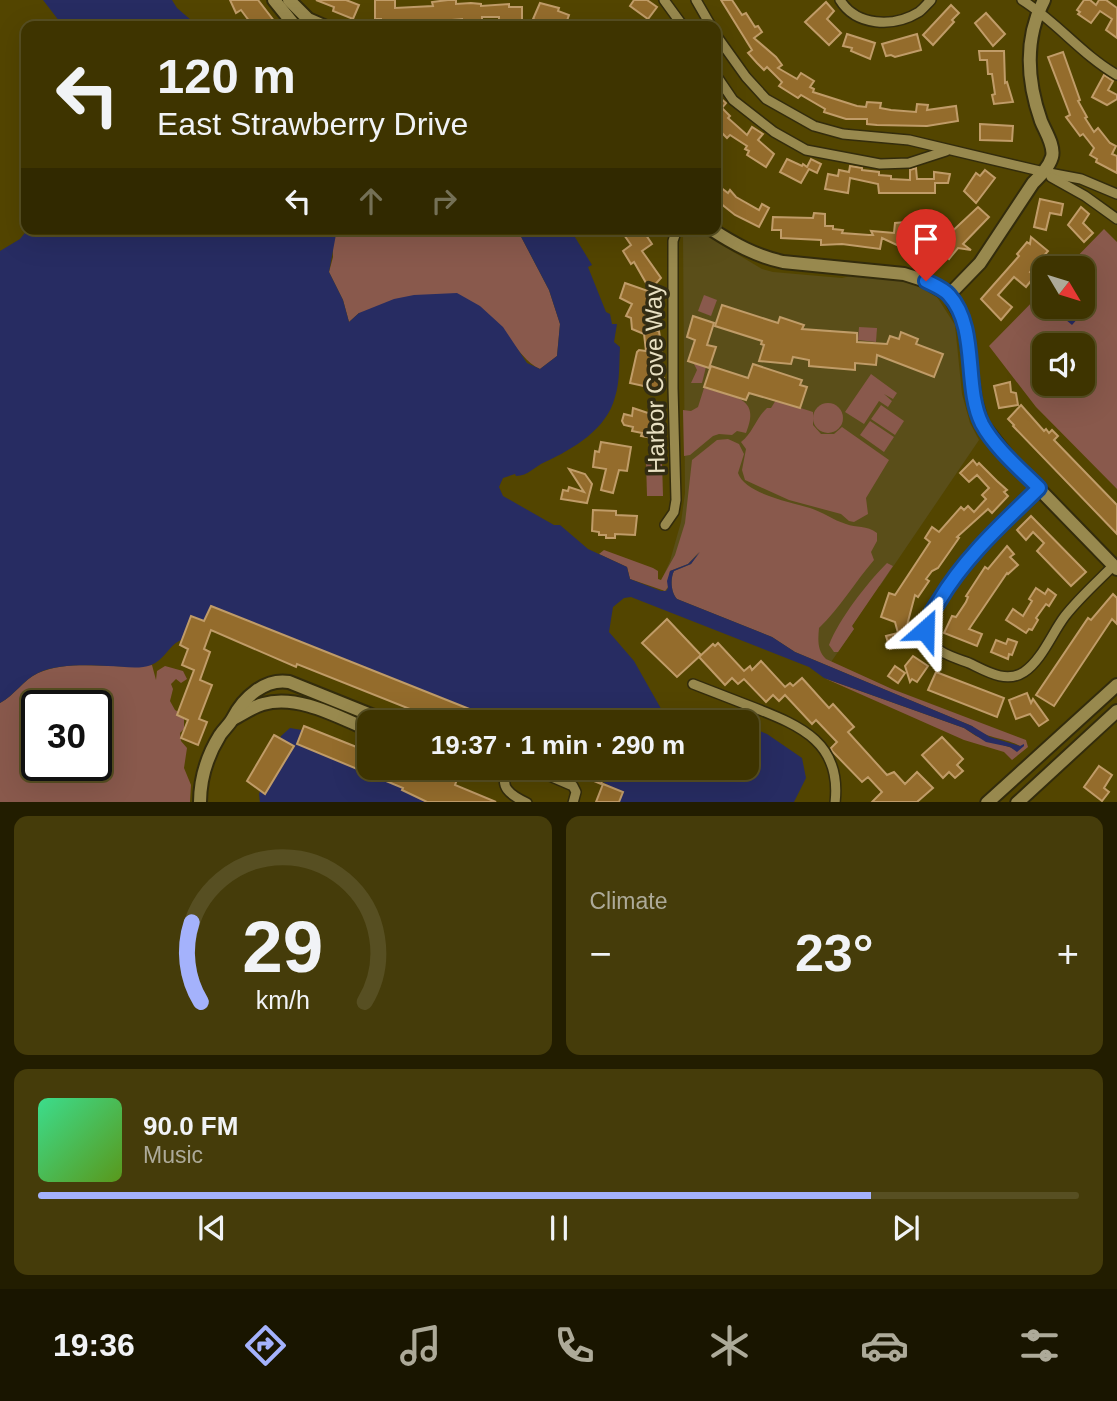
<!DOCTYPE html>
<html lang="en">
<head>
<meta charset="utf-8">
<style>
	:root { --surface:#3e3400; --page:#453c0a; --text:#f1f3f6; --muted:#adaa99; --line:#574f22; --accent:#a4b2fc }
	body { margin:0; font-family:Arial,sans-serif; background:var(--page); color:var(--text); height:100vh; display:flex; flex-direction:column; font-size:26px; white-space:nowrap }
	* { box-sizing:border-box; margin:0 }
	p { font-size:23px; color:var(--muted) }
	.icon { flex:none; width:38px; height:38px; fill:none; stroke:currentColor; stroke-width:2; stroke-linecap:round; stroke-linejoin:round }
	.map { position:relative; height:802px; overflow:hidden }
	.details { display:flex; flex-direction:column; gap:14px; padding:14px; background:#221d00; flex:1 }
	.details>* { flex:none }
	.hud { position:absolute; left:21px; top:21px; width:700px; height:214px; border-radius:14px; box-shadow:0 7px 28px #0002,0 0 0 2px var(--line); background:#3e3400; color:var(--text); overflow:hidden }
	.needle { width:46px; rotate:128deg }
	.fabs { position:absolute; left:1032px; top:256px; display:grid; gap:14px }
	.fabs a { display:grid; place-items:center; width:63px; height:63px; border-radius:14px; background:var(--surface); box-shadow:0 7px 28px #0002,0 0 0 2px var(--line); font-size:35px }
	.speed { position:absolute; left:21px; top:690px; display:flex; gap:14px; font-size:35px; font-weight:700; text-align:center }
	.speed>* { display:grid; place-content:center; width:91px; height:91px; border-radius:50%; background:var(--surface); box-shadow:0 7px 28px #0002,0 0 0 2px var(--line); line-height:1 }
	.speed .limit { border:4px solid #111; border-radius:10px; background:#fff; color:#111 }
	.pin { position:absolute; display:grid; place-items:center; width:60px; height:60px; color:#fff; margin:-72px -30px; border-radius:50% 50% 50% 0; rotate:-45deg; box-shadow:0 0 7px #0007 }
	.pin .icon { rotate:45deg }
	.me { position:absolute; width:77px; margin:-38px; rotate:25deg; stroke-linejoin:round; filter:drop-shadow(0 0 5px #0008) }
	.turn { display:flex; align-items:center; gap:24px; height:147px; padding:0 21px; font-size:32px }
	.turn .icon { width:91px; height:91px; stroke-width:2.5 }
	.turn b { display:block; font-size:49px; line-height:60px }
	.lanes { display:flex; align-items:center; height:66px; padding:0 21px; background:#0003; justify-content:center; gap:35px; direction:ltr }
	.lanes .off { opacity:.35 }
	.big { font-size:52px; font-weight:800; line-height:1.1 }
	.details .card { flex:1; display:flex; flex-direction:column; justify-content:center; gap:10px; min-width:0; padding:0 24px; border-radius:14px; background:var(--page) }
	.details .dial { align-items:center; gap:0 }
	.dial svg { height:182px; overflow:visible; fill:none; stroke:var(--line); stroke-width:7; stroke-linecap:round; text-anchor:middle }
	.dial text { fill:var(--text); stroke:none }
	.song { display:flex; align-items:center; gap:21px }
	.cover { width:84px; height:84px; border-radius:10px; background:linear-gradient(135deg,hsl(150 70% 55%),hsl(90 70% 35%)) }
	.played { height:7px; border-radius:4px; background:linear-gradient(90deg,var(--accent) 80%,var(--line) 80%) }
	.keys { display:flex; justify-content:space-around; direction:ltr }
	.heat { display:flex; justify-content:space-between; align-items:center; font-size:38px; direction:ltr }
	.details .tiles { flex:1; display:grid; gap:14px; grid-template-columns:1fr 1fr }
	.card:last-child { grid-column:span 2 }
	.trip { position:absolute; left:357px; top:710px; width:402px; height:70px; border-radius:14px; background:var(--surface); box-shadow:0 7px 28px #0002,0 0 0 2px var(--line); font-weight:800; line-height:70px; text-align:center }
	.tab-bar { display:flex; height:112px; justify-content:space-around; align-items:center; background:#191500; color:var(--muted) }
	.tab-bar .icon { width:49px; height:49px }
	.tab-bar .on { color:var(--accent) }
	.tab-bar b { font-size:32px; color:var(--text) }
	.map>svg:first-child { display:block }
	.built { fill:#5a4e19 }
	.green { fill:#89594c; fill-rule:evenodd }
	.water { fill:#272c62 }
	.building { fill:#946c2c; stroke:#c09c68; stroke-width:2 }
	.lines { fill:none; stroke-linecap:round; stroke-linejoin:round }
	.street-casing { stroke:#332c0c; stroke-width:12 }
	.secondary-casing { stroke:#332c0c; stroke-width:16 }
	.street { stroke:#98894e; stroke-width:9 }
	.secondary { stroke:#98894e; stroke-width:12 }
	.route-casing { stroke:#114b97; stroke-width:18 }
	.route { stroke:#1a73e8; stroke-width:12 }
	.labels { text-anchor:middle; stroke-width:7; stroke-linejoin:round; paint-order:stroke }
	.street-label { font-size:24px; fill:#e8e0c2; stroke:#322c13 }
</style>
</head>
<body>
<div class="map">
<svg width="1117" height="803" viewBox="0 0 1117 803">
	<rect width="100%" height="100%" fill="#534500"/>
	<polygon class="built" points="687,229 695,229 762,269 773,272 842,278 855,275 895,279 917,286 937,297 955,325 962,394 970,423 979,440 880,586 878,586 852,626 854,629 831,662 658,588 670,561 681,522 685,493 683,232"/>
	<g class="green">
		<path d="M332,229H517L549,290L560,324L557,356L540,369C519,359 509,332 489,315L359,313L349,322L343,300L329,272L333,257Z"/>
		<path d="M1104,229L1117,242V489L1036,407L989,346L1045,289V306H1083V268H1066ZM1045,345H1083V383H1045Z"/>
		<polygon points="704,295 717,300 711,316 698,311"/>
		<polygon points="859,327 877,328 876,342 858,340"/>
		<polygon points="693,362 706,367 702,383 691,383 697,370"/>
		<polygon points="871,374 897,393 893,399 884,394 892,401 888,407 879,401 864,424 845,412"/>
		<path d="M704,388C732,397 762,396 746,433L737,431L732,435L719,434L713,436L690,455L684,456L683,410L691,411L698,407Z"/>
		<path d="M776,400L813,412V425L821,434H834L842,427L889,460L866,498L868,514L854,522L849,521L841,514L789,500L745,480L742,470L746,449L741,442C753,433 756,418 767,408H771Z"/>
		<circle cx="828" cy="418" r="15"/>
		<polygon points="881,405 904,421 895,435 871,419"/>
		<polygon points="870,421 894,437 884,452 860,435"/>
		<path d="M728,439L739,444L744,454L738,473C745,494 791,502 810,508C823,512 833,520 846,524C856,528 867,525 877,533V541L871,552L874,560C855,582 840,608 819,628C818,639 817,651 826,659L892,689L1026,740L1028,747L1012,760L1004,752L964,740L824,678L964,728L976,736L1015,749L1020,746C1004,737 985,739 972,726L795,652L772,637L677,599C671,593 670,579 674,571L691,564L699,552L688,564L670,571L668,587L665,591L630,579L627,567L599,554L604,550L653,568L658,571V579L661,580L675,555L685,523L692,460L717,440Z"/>
		<polygon points="646,461 662,461 663,496 647,496"/>
		<path d="M887,563L893,566L852,626L854,629L838,652H834L829,645C839,619 867,583 887,563Z"/>
		<path d="M152,665L156,680L157,671L165,666L183,671L187,679L181,683L176,679L171,684L173,689L170,701L175,710L184,715V729L180,733L181,741L187,748L184,768L191,785L190,802L0,803V703C15,695 23,680 38,673C71,658 117,670 152,665ZM37,705H96V765H37Z"/>
	</g>
	<g class="water">
		<polygon points="43,0 172,0 177,8 198,26 63,26"/>
		<path d="M28,229H337L329,272L343,300L349,322L359,313L394,299L414,295L457,293L480,306L503,327L527,363L540,369L557,356L560,324L549,290L517,229H570L592,265L588,267L606,312L610,314L612,324H617L614,342L620,347C619,364 620,381 615,397C607,429 573,449 545,462C535,466 528,476 516,476L515,474L503,478L499,487L503,496L554,525H560L588,549L627,567L630,579L661,591H666L668,588L667,581L670,571L688,564L700,552L691,564L674,571C670,579 671,593 677,599L772,637L795,652L972,726L990,737L1020,746L1024,744V746L1017,752L1010,747L986,742L964,728L824,678L809,667L631,597L624,598L613,607L609,632L634,661L664,714L702,710L737,723H471L209,628C199,633 188,636 179,641C169,646 163,661 151,665C138,670 122,666 108,666C86,665 58,664 38,673C23,680 15,695 0,703V251L20,239Z"/>
		<polygon points="1083,290 1094,300 1072,325 1053,309 1055,306 1083,306"/>
		<polygon points="747,726 767,734 802,758 806,778 794,802 603,803 610,786 578,768 747,768"/>
		<polygon points="290,728 302,730 369,753 369,768 486,802 260,803 259,794 281,736"/>
	</g>
	<g class="building">
		<polygon points="230,0 258,0 278,26 253,26 241,10 236,13"/>
		<polygon points="316,0 346,0 359,5 353,19 333,11 334,7"/>
		<polygon points="375,0 395,0 395,8 433,6 432,2 448,0 456,0 456,4 471,3 481,4 481,6 509,4 509,7 522,7 522,22 499,22 499,17 482,17 482,21 462,21 462,19 418,23 417,20 400,20 400,23 381,24 381,19 375,19"/>
		<polygon points="634,0 647,0 657,7 648,19 630,6"/>
		<polygon points="721,0 732,0 742,15 746,13 755,27 758,26 762,32 754,38 776,57 782,65 778,68 797,79 801,73 814,81 810,87 814,89 813,92 857,106 866,107 867,102 881,103 880,108 891,110 916,112 917,104 928,105 927,110 956,106 958,121 927,126 877,125 867,124 867,119 846,119 824,112 825,109 801,95 798,98 779,86 782,82 767,67 764,70 757,63 748,53 752,50"/>
		<polygon points="1084,0 1090,0 1096,5 1099,0 1106,0 1117,8 1117,38 1106,30 1112,19 1100,11 1091,23 1078,14 1080,12 1077,10"/>
		<polygon points="826,2 834,11 827,19 841,33 829,45 805,22"/>
		<polygon points="540,3 559,8 558,11 569,15 565,26 556,26 544,22 543,24 533,19"/>
		<polygon points="951,5 959,13 952,20 954,22 933,45 923,35"/>
		<polygon points="986,13 1005,34 993,46 975,23"/>
		<polygon points="847,34 875,43 870,59 851,51 852,48 843,46"/>
		<polygon points="917,34 921,50 895,57 891,55 886,56 882,44"/>
		<polygon points="979,51 1004,51 1005,83 1007,82 1013,102 994,104 992,95 995,94 992,74 988,74 987,60 980,60"/>
		<polygon points="1063,52 1080,100 1078,101 1087,117 1085,118 1094,132 1098,128 1110,143 1116,146 1112,154 1117,156 1117,173 1096,162 1097,159 1090,155 1094,148 1083,134 1080,136 1066,117 1070,115 1069,112 1048,57"/>
		<polygon points="1104,75 1113,81 1108,90 1117,95 1117,99 1107,105 1092,97"/>
		<polygon points="716,94 726,103 722,108 730,116 728,118 747,135 752,127 763,134 758,140 774,154 766,167 747,155 749,151 745,149 747,146 730,135 727,138 716,127"/>
		<polygon points="980,124 1013,126 1012,141 980,140"/>
		<polygon points="787,159 802,166 803,164 807,167 811,159 821,164 817,173 809,169 801,183 780,172"/>
		<polygon points="850,166 862,168 862,170 879,172 879,175 891,176 891,179 910,180 910,170 916,168 917,179 934,179 934,172 950,174 948,183 935,183 935,193 879,193 878,184 850,178 848,193 825,189 828,174 838,176 839,170 849,172"/>
		<polygon points="985,170 995,178 976,203 964,191 976,173 980,176"/>
		<polygon points="716,184 728,193 730,190 736,197 759,210 762,204 769,208 759,227 735,215 720,203 716,209"/>
		<polygon points="1040,199 1063,204 1061,215 1050,213 1046,230 1034,227"/>
		<polygon points="978,207 989,217 963,244 971,250 958,248 949,259 944,254 937,261 929,253"/>
		<polygon points="1081,207 1089,214 1083,223 1093,233 1084,242 1068,225"/>
		<polygon points="814,213 825,214 825,226 833,226 833,229 843,230 842,233 869,235 873,235 871,231 894,233 895,223 906,222 905,231 923,239 916,254 882,238 880,249 842,244 821,245 821,240 781,238 781,230 772,230 773,217 813,218"/>
		<polygon points="620,229 642,229 652,244 642,251 661,278 650,290 634,262 631,264 623,251 631,245"/>
		<polygon points="1031,237 1048,251 1030,272 1035,276 1026,287 1014,277 998,295 1012,307 1001,320 981,299 1019,256 1017,254 1027,242 1030,244"/>
		<polygon points="625,283 651,292 646,307 655,311 652,320 653,331 659,331 661,344 663,343 659,363 662,364 659,377 664,378 662,390 630,383 637,352 639,350 646,351 644,334 632,329 631,318 626,316 632,304 620,298"/>
		<polygon points="722,305 778,323 780,317 804,325 802,329 857,333 857,342 887,344 890,336 899,339 901,332 918,339 916,344 943,354 934,377 877,355 876,365 855,363 855,370 809,366 809,360 793,357 791,364 759,361 764,345 761,344 762,341 715,326"/>
		<polygon points="693,316 714,323 707,345 716,347 709,368 688,361 695,340 687,337"/>
		<polygon points="753,364 802,380 800,385 807,387 800,408 749,393 746,400 704,387 711,366 748,378"/>
		<polygon points="1010,382 1011,392 1016,393 1018,405 999,408 994,386"/>
		<polygon points="1021,405 1044,431 1046,429 1049,433 1052,430 1058,436 1054,440 1117,505 1117,534 1013,426 1014,425 1008,419"/>
		<polygon points="633,408 651,414 652,424 661,426 659,436 654,435 653,438 641,436 642,433 632,431 633,427 624,425 622,421 624,414 632,416"/>
		<polygon points="601,442 631,447 627,471 619,470 613,493 601,490 606,469 593,467 595,451 599,452"/>
		<polygon points="973,460 977,465 979,463 997,481 1007,490 1004,492 1008,496 992,513 988,509 957,537 959,538 938,568 932,571 926,579 929,581 918,597 915,595 906,629 910,643 890,649 886,636 898,633 895,622 881,617 889,593 895,595 930,542 925,538 932,527 939,532 961,507 964,510 968,506 974,512 986,499 982,495 989,488 977,475 969,482 960,473"/>
		<polygon points="569,469 585,474 592,484 587,503 561,499 563,490 568,491 569,487 584,492"/>
		<polygon points="593,510 616,511 616,515 637,516 635,535 615,534 615,538 606,538 606,535 599,535 599,532 592,531"/>
		<polygon points="1031,516 1086,572 1071,586 1037,551 1044,543 1033,532 1026,540 1017,530"/>
		<polygon points="1007,546 1014,554 1010,557 1018,565 1008,574 1007,573 969,629 982,634 977,646 944,633 952,616 956,617 966,602 968,597 966,596 985,567 988,569"/>
		<polygon points="1036,588 1045,594 1048,589 1056,595 1049,606 1046,604 1036,618 1038,620 1032,630 1029,629 1026,633 1006,620 1013,609 1023,616 1032,601 1029,599"/>
		<polygon points="1113,594 1117,598 1117,624 1112,619 1054,706 1036,695 1088,618 1091,620"/>
		<polygon points="211,606 502,722 502,723 445,723 297,664 296,667 211,630 204,649 210,652 200,680 212,685 199,719 207,722 198,745 181,738 188,720 177,715 194,670 182,665 188,649 180,645 191,616 204,621"/>
		<polygon points="667,619 701,655 677,677 642,643"/>
		<polygon points="1008,639 1017,642 1012,655 1009,654 1008,659 991,652 996,640 1006,644"/>
		<polygon points="718,643 744,671 750,666 752,670 761,661 785,687 790,683 793,686 802,678 829,708 833,704 854,727 848,732 887,775 894,772 905,784 917,772 933,788 917,802 872,802 882,792 868,777 862,782 832,751 831,748 837,742 816,720 812,724 785,695 779,701 773,695 766,702 744,679 738,684 732,678 725,685 699,657 713,644 715,646"/>
		<polygon points="913,656 928,666 917,682 912,679 910,682 905,666"/>
		<polygon points="895,666 905,673 898,683 888,676"/>
		<polygon points="936,672 1004,698 997,717 928,690"/>
		<polygon points="1027,693 1031,703 1033,699 1048,720 1039,726 1030,714 1016,719 1009,700"/>
		<polygon points="304,726 369,752 369,768 445,768 459,774 455,785 496,802 427,802 402,790 403,788 297,744"/>
		<polygon points="274,735 294,746 265,794 247,781"/>
		<polygon points="942,737 963,759 957,765 963,771 955,778 949,772 943,778 922,755"/>
		<polygon points="1099,766 1112,775 1104,788 1109,792 1102,801 1084,787"/>
		<polygon points="563,768 607,768 601,784"/>
		<polygon points="603,784 623,792 619,802 596,802"/>
	</g>
	<g class="lines">
		<g class="street-casing">
			<g id="street">
				<polyline points="664,0 683,26"/>
				<polyline points="696,0 711,26"/>
				<path d="M840,0C856,26 893,28 919,12C923,9 927,4 931,0"/>
				<path d="M1022,0C1057,22 1082,55 1117,75"/>
				<polyline points="716,35 746,77 766,99 814,126 843,134 909,140 1044,172 1081,179 1117,194"/>
				<polyline points="716,75 733,100 774,132 806,150 880,164 909,163 946,151"/>
				<polyline points="1051,177 1085,196 1117,219"/>
				<path d="M1039,488C1015,511 917,602 927,634C932,652 953,657 969,663C986,671 1006,684 1024,672C1042,660 1052,633 1065,616C1079,598 1097,582 1113,566"/>
				<polyline points="665,525 674,512 676,500 673,388 673,241 677,229"/>
				<path d="M693,684C714,692 734,700 755,708C801,726 842,743 835,803"/>
				<path d="M511,768C495,786 512,796 527,803"/>
				<polyline points="531,768 573,786 576,792 573,803"/>
			</g>
		</g>
		<g class="secondary-casing">
			<g id="secondary">
				<polyline points="274,0 295,26"/>
				<polyline points="289,0 308,19 324,26"/>
				<path d="M711,229C734,244 756,256 783,262L904,274L926,281L949,295L962,318L966,334L975,400L982,424L1008,457L1117,569"/>
				<path d="M949,295L980,263L1033,183C1041,175 1049,167 1052,157C1055,146 1045,131 1041,121C1027,81 1024,39 1044,0"/>
				<path d="M233,719C243,714 252,707 263,704C298,694 338,717 369,730"/>
				<polyline points="467,768 479,772 488,768"/>
				<path d="M200,803C200,778 207,756 220,735C224,729 230,724 233,718C243,698 265,678 289,682L391,723"/>
				<polyline points="987,803 1117,685"/>
				<polyline points="1017,803 1117,711"/>
			</g>
		</g>
		<use href="#street" class="street"/>
		<use href="#secondary" class="secondary"/>
	</g>
	<g class="lines">
		<g class="route-casing">
			<path id="route" d="M925,630C926,619 933,611 939,601C965,557 1002,524 1039,488C1020,469 995,448 982,424C963,386 979,328 949,295C944,289 934,285 926,281"/>
		</g>
		<use href="#route" class="route"/>
	</g>
	<g class="labels">
		<g class="street-label">
			<text transform="translate(655 379) rotate(-91)" y="8">Harbor Cove Way</text>
		</g>
	</g>
</svg>
<div class="fabs">
<a><svg class="needle" viewBox="-14 -14 28 28"><path d="M0-13l5 13h-10z" fill="#e53935"/><path d="M0 13l5-13h-10z" fill="#adaa99"/></svg></a>
<a><svg class="icon" aria-label="sound" viewBox="0 0 24 24"><path d="M4 9h4l5-4v14l-5-4H4zM17 9q2 3 0 6"/></svg></a>
</div>
<div class="speed"><div class="limit">30</div></div>
<div class="pin" style="left:926px;top:281px;background:#d93025"><svg class="icon" aria-label="arrive" viewBox="0 0 24 24"><path d="M6 21V4h12l-3 4 3 4H6"/></svg></div>
<svg class="me" style="left:925px;top:630px" viewBox="-20 -20 40 40"><path d="M0-17L14 15 0 8-14 15z" fill="#1a73e8" stroke="#fff" stroke-width="4"/></svg>
<div class="trip">19:37 · 1 min · 290 m</div>
<div class="hud">
<div class="turn"><svg class="icon" aria-label="left" viewBox="0 0 24 24"><path d="M17 20v-9H6M10 6l-5 5 5 5"/></svg><div><b>120 m</b>East Strawberry Drive</div></div>
<div class="lanes"><svg class="icon" aria-label="left" viewBox="0 0 24 24"><path d="M17 20v-9H6M10 6l-5 5 5 5"/></svg><svg class="icon off" aria-label="ahead" viewBox="0 0 24 24"><path d="M12 20V5M6 11l6-6 6 6"/></svg><svg class="icon off" aria-label="right" viewBox="0 0 24 24"><path d="M7 20v-9h11M14 6l5 5-5 5"/></svg></div>
</div>
</div>
<section class="details">
<div class="tiles">
<div class="card dial"><svg viewBox="0 0 100 80">
<path d="M14 69A42 42 0 1 1 86 69"/>
<path d="M14 69A42 42 0 0 1 10 34" stroke="#a4b2fc"/>
<text x="50" y="56" font-size="32" font-weight="700">29</text>
<text x="50" y="72" font-size="11">km/h</text>
</svg></div>
<div class="card"><p>Climate</p>
<div class="heat"><a>−</a><b class="big">23°</b><a>+</a></div>
</div>
<div class="card">
<div class="song"><i class="cover"></i><div><b>90.0 FM</b><p>Music</p></div></div>
<div class="played"></div>
<div class="keys"><svg class="icon" aria-label="previous" viewBox="0 0 24 24"><path d="M18 5L8 12l10 7zM5 5v14"/></svg><svg class="icon" aria-label="pause" viewBox="0 0 24 24"><path d="M8 5v14M16 5v14"/></svg><svg class="icon" aria-label="next" viewBox="0 0 24 24"><path d="M6 5l10 7-10 7zM19 5v14"/></svg></div>
</div>
</div>
</section>
<nav class="tab-bar">
<b>19:36</b>
<svg class="icon on" aria-label="directions" viewBox="0 0 24 24"><path d="M12 3l9 9-9 9-9-9zM9 14v-3h6M13 9l2 2-2 2"/></svg>
<svg class="icon" aria-label="music" viewBox="0 0 24 24"><path d="M9 18V5l10-2v13"/><circle cx="6" cy="18" r="3"/><circle cx="16" cy="16" r="3"/></svg>
<svg class="icon" aria-label="phone" viewBox="0 0 24 24"><path d="M5 4h4l2 5-3 2q2 4 5 5l2-3 5 2v4C11 20 4 13 5 4z"/></svg>
<svg class="icon" aria-label="climate" viewBox="0 0 24 24"><path d="M12 3v18M4 7l16 10M4 17L20 7"/></svg>
<svg class="icon" aria-label="car" viewBox="0 0 24 24"><path d="M5 17H2v-5l4-1 3-4h7l3 4 3 1v5h-3M9 17h6M6 11h13"/><circle cx="7" cy="17" r="2"/><circle cx="17" cy="17" r="2"/></svg>
<svg class="icon" aria-label="filters" viewBox="0 0 24 24"><path d="M4 7h16M4 17h16"/><circle cx="9" cy="7" r="2"/><circle cx="15" cy="17" r="2"/></svg>
</nav>
</body>
</html>
